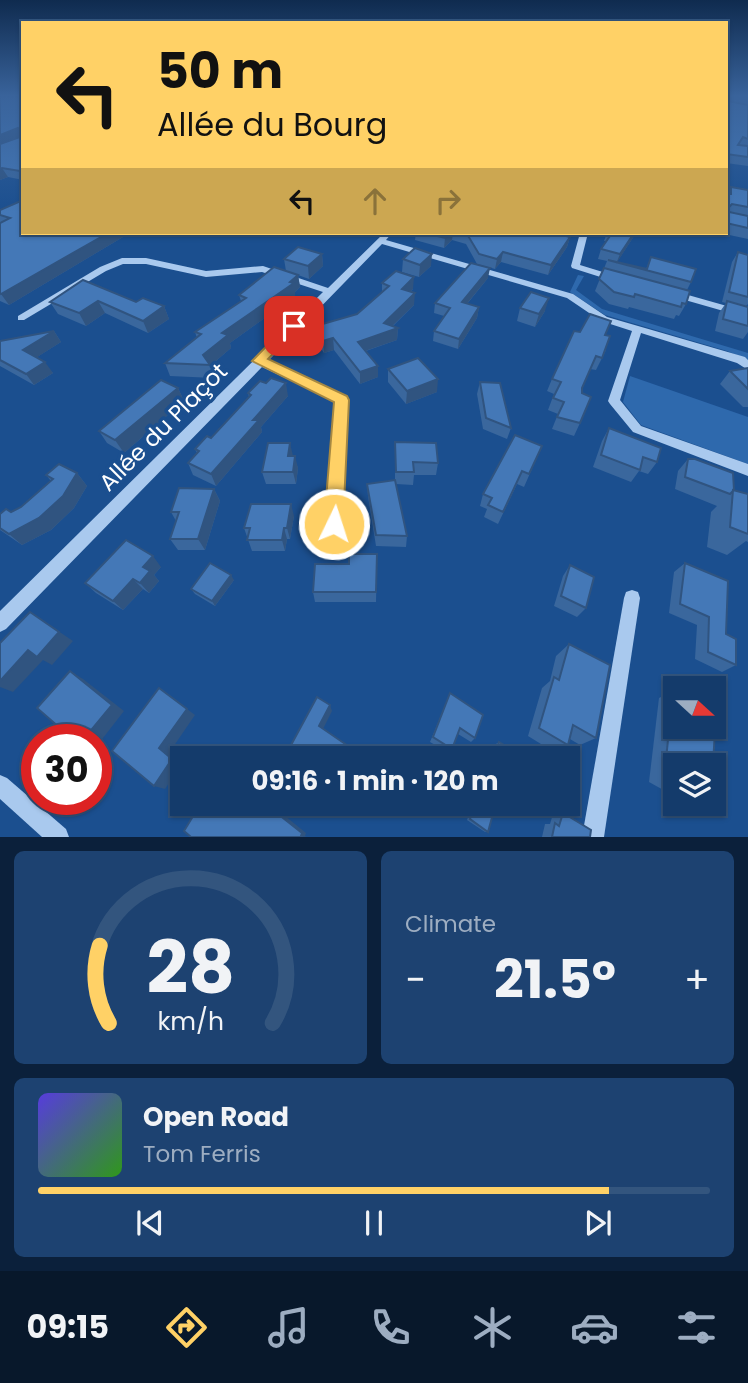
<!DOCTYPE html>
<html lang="en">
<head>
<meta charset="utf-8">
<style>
	:root { --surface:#143b6b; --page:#1d4271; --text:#f1f3f6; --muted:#9dadc1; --line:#33557e; --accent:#ffd166 }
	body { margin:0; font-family:Poppins,sans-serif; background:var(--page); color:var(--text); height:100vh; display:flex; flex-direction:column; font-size:26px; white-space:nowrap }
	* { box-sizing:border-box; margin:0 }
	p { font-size:23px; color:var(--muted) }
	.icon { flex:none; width:38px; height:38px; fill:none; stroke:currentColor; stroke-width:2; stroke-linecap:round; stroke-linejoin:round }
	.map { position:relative; height:837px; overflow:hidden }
	.drawer { display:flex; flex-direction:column; gap:14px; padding:14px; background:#0b203b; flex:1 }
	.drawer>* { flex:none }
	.banner { position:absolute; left:21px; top:21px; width:707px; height:214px; border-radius:0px; box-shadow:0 2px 5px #0004,0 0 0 2px var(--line); background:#ffd166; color:#111; overflow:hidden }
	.needle { width:46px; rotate:111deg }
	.buttons { position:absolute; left:663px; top:676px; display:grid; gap:14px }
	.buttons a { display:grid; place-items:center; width:63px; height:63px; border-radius:0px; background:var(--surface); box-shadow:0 2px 5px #0004,0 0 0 2px var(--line); font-size:35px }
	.speed { position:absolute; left:21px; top:724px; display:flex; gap:14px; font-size:35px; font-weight:700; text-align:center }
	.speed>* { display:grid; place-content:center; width:91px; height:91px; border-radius:50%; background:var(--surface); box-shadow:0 2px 5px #0004,0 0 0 2px var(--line); line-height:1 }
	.speed .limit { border:10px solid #d22; background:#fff; color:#111 }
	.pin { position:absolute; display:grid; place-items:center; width:60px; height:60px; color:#fff; margin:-30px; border-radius:14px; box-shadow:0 4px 10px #0006 }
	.me { position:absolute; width:77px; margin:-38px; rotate:4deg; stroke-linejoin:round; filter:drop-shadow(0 0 5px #0008) }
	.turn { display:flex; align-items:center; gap:24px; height:147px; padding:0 21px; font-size:32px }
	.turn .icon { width:91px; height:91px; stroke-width:2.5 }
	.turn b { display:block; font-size:49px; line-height:60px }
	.lanes { display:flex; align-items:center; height:66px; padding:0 21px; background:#0003; justify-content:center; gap:35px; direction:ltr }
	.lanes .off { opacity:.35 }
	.big { font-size:52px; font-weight:700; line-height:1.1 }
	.drawer .widget { flex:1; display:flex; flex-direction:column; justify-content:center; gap:10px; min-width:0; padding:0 24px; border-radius:10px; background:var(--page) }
	.drawer .dial { align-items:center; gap:0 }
	.dial svg { height:182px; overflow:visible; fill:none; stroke:var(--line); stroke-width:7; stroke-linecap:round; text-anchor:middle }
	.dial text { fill:var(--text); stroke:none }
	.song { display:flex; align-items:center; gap:21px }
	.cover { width:84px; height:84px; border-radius:10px; background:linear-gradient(135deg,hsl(250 70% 55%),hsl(110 70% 35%)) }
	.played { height:7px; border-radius:4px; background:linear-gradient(90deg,var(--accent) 85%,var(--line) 85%) }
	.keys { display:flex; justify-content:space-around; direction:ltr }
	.heat { display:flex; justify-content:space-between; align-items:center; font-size:38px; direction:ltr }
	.drawer .tiles { flex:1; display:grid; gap:14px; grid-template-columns:1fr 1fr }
	.widget:last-child { grid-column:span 2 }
	.trip { position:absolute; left:170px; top:746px; width:410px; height:70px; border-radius:0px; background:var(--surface); box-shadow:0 2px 5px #0004,0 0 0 2px var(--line); font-weight:700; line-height:70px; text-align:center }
	.menu { display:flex; height:112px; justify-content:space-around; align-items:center; background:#08182b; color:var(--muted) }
	.menu .icon { width:49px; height:49px }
	.menu .active { color:var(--accent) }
	.menu b { font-size:32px; color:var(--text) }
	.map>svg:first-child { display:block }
	.green { fill:#2e69ad }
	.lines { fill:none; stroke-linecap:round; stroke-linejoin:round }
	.minor { fill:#a9c9ee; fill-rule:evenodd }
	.wall { fill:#3a679d }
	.shaded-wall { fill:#305480 }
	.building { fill:#4478b7; stroke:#305480; stroke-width:2 }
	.route { fill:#ffd166; stroke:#a68842; stroke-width:2 }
	.labels { text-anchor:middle; stroke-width:7; stroke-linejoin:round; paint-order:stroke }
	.street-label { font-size:23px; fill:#fff; stroke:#1b4f8f }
</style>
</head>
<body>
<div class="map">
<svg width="748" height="837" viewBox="0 0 748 837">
	<rect width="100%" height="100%" fill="#1b4f8f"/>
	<g class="green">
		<polygon points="578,275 584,276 576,290 602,309 748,353 748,360 727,351 605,315 570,292"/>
		<polygon points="630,376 748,417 748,464 641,425 623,402"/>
	</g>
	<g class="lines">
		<g class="minor">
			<polygon points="384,233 392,233 386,240 573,294 607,317 745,357 748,360 748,370 737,363 641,333 620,400 641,426 748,464 748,476 633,432 610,404 608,401 632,331 601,321 567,298 382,244 268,361 346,397 348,400 340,551 337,556 332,558 327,556 324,551 336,402 262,367 6,629 0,632 0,611 323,292 262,272 206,277 146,264 123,264 106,271 24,320 18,320 18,316 100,267 122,258 146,258 206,271 263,266 328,288"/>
			<polygon points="580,233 588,233 580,265 619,277 619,281 613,281 572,268 571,266"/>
			<polygon points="674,291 748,312 748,318 671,296 669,294"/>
			<polygon points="632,590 638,592 640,598 604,837 582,837 624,598 626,592"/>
			<polygon points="0,775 7,778 66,829 69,837 42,837 0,799"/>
		</g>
	</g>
	<g class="wall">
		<polygon points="0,96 23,96 23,180 8,177 0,180"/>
		<polygon points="726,96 748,96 748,166 726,163"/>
		<polygon points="731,187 748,190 748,239 720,233 726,233 726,194"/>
		<polygon points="23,200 23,233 138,233 134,235 128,234 9,305 0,301 0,210"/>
		<polygon points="416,233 564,233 562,235 570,237 567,247 548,275 501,262 495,269 477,264 466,244 452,240 444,248 415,240"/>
		<polygon points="607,233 636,233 617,262 646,269 651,257 691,282 687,290 686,304 679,316 676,315 674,319 629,307 628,309 609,304 595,291 607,261 598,259 601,249 606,241 604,241"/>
		<polygon points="738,252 748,255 748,304 746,306 748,307 748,332 743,339 715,331 719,313 726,303 722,302 732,262"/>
		<polygon points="322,254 323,266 309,279 298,275 300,287 295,292 295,296 230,343 231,348 210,366 214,378 170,376 165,363 197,338 195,332 241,301 239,295 286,271 284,259"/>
		<polygon points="403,259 431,266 419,277 402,272"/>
		<polygon points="488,278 467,304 479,307 477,318 458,349 433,341 434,331 444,316 434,313 435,303"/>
		<polygon points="382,283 413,289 410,292 414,305 393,326 398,328 397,340 366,351 378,366 378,377 360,384 334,350 324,353 314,338 312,327 357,314 382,292"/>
		<polygon points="50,302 136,302 164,306 169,319 148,333 105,313 86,326 58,314"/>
		<polygon points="520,308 545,311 535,327 517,321"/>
		<polygon points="54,331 61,342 37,357 53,373 34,385 0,366 0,341"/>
		<polygon points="580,332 605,335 606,350 596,370 590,369 582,388 580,423 574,436 552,429 558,414 548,410 554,394 547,391 552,379"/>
		<polygon points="748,368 748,407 743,407 720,384 730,371"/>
		<polygon points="388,369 437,392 406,404 388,382"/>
		<polygon points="480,382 511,428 507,439 483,429 477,394"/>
		<polygon points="178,388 184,401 124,453 107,443 99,431"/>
		<polygon points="248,393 288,396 261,427 262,432 216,486 193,475 188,463 197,453 195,449 211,438 249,397"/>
		<polygon points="609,428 657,462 648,474 639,471 631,482 593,467 602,441"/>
		<polygon points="395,442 438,463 436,475 414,475 413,485 396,484 407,536 406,547 376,546 368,496 367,484 395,480"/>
		<polygon points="542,446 524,487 517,484 498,524 484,517 487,509 480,506 483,494"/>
		<polygon points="293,456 298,468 296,484 266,484 262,472"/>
		<polygon points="688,459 734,490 748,494 748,542 746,541 727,555 707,547 711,512 717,506 675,489 678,471"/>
		<polygon points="77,473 87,486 74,508 51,530 22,545 0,530 0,514 11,512 21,507 51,481 46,475"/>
		<polygon points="214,489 220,501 205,550 178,550 170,539 176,521 171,512"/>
		<polygon points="294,516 290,539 287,539 285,551 252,551 244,528"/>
		<polygon points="377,554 376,602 315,602 313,592 349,564"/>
		<polygon points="685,563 726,634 736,665 722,672 695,659 697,625 669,613 674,572"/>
		<polygon points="570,565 586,608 577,617 554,606 563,576"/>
		<polygon points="161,567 154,575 159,581 149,593 143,589 123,610 96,593 85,583"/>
		<polygon points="234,580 215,606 195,594 191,589"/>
		<polygon points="569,644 596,738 580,745 570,739 568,745 554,752 528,736 542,688 550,681 556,656"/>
		<polygon points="673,691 676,765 676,797 649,782 659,698"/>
		<polygon points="450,693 475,738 471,742 458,734 452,749 449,753 430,742"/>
		<polygon points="499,742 510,758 491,758 496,744"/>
		<polygon points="473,803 496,803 488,832 485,832 467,820"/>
		<polygon points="687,803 711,803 711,805 693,807"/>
		<polygon points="563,813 590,837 542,837 545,824 550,824 553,814"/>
	</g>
	<g class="shaded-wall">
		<polygon points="18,128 22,137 0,146 0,135"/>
		<polygon points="2,168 8,177 0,180 0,169"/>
		<polygon points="108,233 128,233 128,234 9,305 1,294"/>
		<polygon points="451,233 453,233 452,240 444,248 445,238"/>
		<polygon points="634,233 636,233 616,264 620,254"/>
		<polygon points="570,237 567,247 548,275 551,265"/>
		<polygon points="503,252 501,262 495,269 497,259"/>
		<polygon points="322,254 323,266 309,279 308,266"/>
		<polygon points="432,254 431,266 419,277 420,265"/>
		<polygon points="490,268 488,278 460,312 462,302"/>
		<polygon points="298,275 300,287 295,292 295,296 230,343 231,348 210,366 203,355 222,333"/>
		<polygon points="414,277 413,289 401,301 402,289"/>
		<polygon points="415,293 414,305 386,332 398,328 397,340 359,353 358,342 384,323"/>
		<polygon points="549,298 545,311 535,327 539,314"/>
		<polygon points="98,301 105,313 86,326 79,313"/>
		<polygon points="164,306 169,319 148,333 143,321"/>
		<polygon points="479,307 477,318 458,349 459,339"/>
		<polygon points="54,331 61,342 31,361 23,350"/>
		<polygon points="333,338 334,350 324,353 323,341"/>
		<polygon points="45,362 53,373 34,385 26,374"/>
		<polygon points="378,366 378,377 360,384 360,372"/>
		<polygon points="438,379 437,392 406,404 407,391"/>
		<polygon points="286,383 288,396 261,427 262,432 216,486 211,474 253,420"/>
		<polygon points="178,388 184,401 124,453 115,440"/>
		<polygon points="290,443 293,456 288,456"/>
		<polygon points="295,456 298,468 296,484 293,472"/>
		<polygon points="77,473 87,486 74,508 51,530 22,545 9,534"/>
		<polygon points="214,489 220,501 205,550 198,539"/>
		<polygon points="291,504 294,516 290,539 287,528"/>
		<polygon points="284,528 287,539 285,551 282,540"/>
		<polygon points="153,556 161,567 154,575 159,581 149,593 140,583 143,567"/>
		<polygon points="231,575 234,580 215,606 212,601"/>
		<polygon points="133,579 143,589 123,610 113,601"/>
		<polygon points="30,612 73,641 52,665 43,660 13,692 0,687 0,681"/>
		<polygon points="70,671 83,679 124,711 96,747 96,740 83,740"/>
		<polygon points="159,688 195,715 169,753 182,763 165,789 154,786 159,748"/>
		<polygon points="330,705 332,711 322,731 319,726"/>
		<polygon points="264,803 269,803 306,833 305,836 306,837 301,836"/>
	</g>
	<g class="building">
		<polygon points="0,96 23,96 23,170 20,171 2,168 0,169 0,144 20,137 22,131 18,128 0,135"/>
		<polygon points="726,96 729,96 728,101 748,105 748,139 743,137 738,145 748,146 748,157 726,154"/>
		<polygon points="731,187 748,190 748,207 732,204 729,207 729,212 748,216 748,228 726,223 726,194 731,194"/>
		<polygon points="23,200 23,233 108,233 1,294 0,293 0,223 10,218 0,215 0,210"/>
		<polygon points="425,233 451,233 445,238"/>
		<polygon points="463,233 560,233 559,234 570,237 551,265 503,252 497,259 479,254 467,234"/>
		<polygon points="612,233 634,233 620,254 601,249"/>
		<polygon points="298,247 322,254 308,266 284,259"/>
		<polygon points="415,248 432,254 420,265 403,259"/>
		<polygon points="738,252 748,255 748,297 729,292"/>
		<polygon points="651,257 696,269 691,282 608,260 647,269"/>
		<polygon points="471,263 490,268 462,302 479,307 459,339 434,331 450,308 435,303"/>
		<polygon points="274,267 298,275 290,282 294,283 222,333 228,335 203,355 210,365 165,363 201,334 195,332 246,298 239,295"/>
		<polygon points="604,268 690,291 686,304 682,303 681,307 635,294 634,297 614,292 599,279"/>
		<polygon points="396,271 414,277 402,289 415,293 384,323 398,328 358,342 378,366 360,372 333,338 323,341 312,327 357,314 389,286 382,283"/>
		<polygon points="83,280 136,302 143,298 164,306 143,321 98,301 79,313 50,302"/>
		<polygon points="531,292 549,298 539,314 520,308"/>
		<polygon points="727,301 748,307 748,326 723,319"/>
		<polygon points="590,314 611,321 605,335 610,336 602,358 596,356 582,388 582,393 591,397 580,423 557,417 564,402 553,398 561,382 552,379 574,331 580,332"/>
		<polygon points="54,331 23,350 45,362 26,374 0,360 0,341"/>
		<polygon points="418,358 438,379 407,391 388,369"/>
		<polygon points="748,368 748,389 730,371"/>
		<polygon points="271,378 286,383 253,420 259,420 211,474 188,463 199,451 195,449 207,436 211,438 251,395 248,393 260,381 266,383"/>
		<polygon points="161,380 178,388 115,440 99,431"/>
		<polygon points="480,382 500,383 511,428 486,418"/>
		<polygon points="609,428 661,448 657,462 643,457 640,470 601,455"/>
		<polygon points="515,435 542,446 529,474 522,471 503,512 488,505 492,498 483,494"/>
		<polygon points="395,442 436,443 438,463 413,462 414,472 396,472"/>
		<polygon points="268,443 290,443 288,456 295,456 293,472 262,472"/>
		<polygon points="688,459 695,459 733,473 734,490 730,494 685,477"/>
		<polygon points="59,464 77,473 63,496 39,518 9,534 0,528 0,514 6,509 11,512 21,507 53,479 46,475"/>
		<polygon points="395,480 407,536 376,535 367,484"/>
		<polygon points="179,488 214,489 198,539 170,539 179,512 171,512"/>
		<polygon points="733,490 748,494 748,534 730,527"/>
		<polygon points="251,504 291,504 287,528 284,528 282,540 247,540 250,528 244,528"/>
		<polygon points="126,540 153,556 143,567 150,571 140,583 133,579 113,601 85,583"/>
		<polygon points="349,554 377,554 376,592 313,592 315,564 349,564"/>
		<polygon points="210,563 231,575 212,601 191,589"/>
		<polygon points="685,563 728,581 726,634 736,639 736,665 708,652 709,617 680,604"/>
		<polygon points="570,565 594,577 586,608 561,596"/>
		<polygon points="30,612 59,632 37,657 28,650 0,681 0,643"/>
		<polygon points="569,644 610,665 596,738 573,725 568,745 539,728 554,677 559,680"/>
		<polygon points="70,671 112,705 83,740 61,740 67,734 37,708"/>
		<polygon points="159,688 187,709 159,748 172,759 154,786 112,751"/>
		<polygon points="673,691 676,693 676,726 714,726 714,712 716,713 713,765 676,765 676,785 664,779"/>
		<polygon points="450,693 483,715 475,738 460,728 452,749 433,737"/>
		<polygon points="317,697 330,705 319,726 354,750 350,758 284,758"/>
		<polygon points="499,742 512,750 510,758 494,758"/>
		<polygon points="201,803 264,803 302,833 301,836 303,837 191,837 184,831"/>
		<polygon points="475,803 496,803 488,832 470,819"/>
		<polygon points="563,813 591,830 590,837 552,837 555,823 559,826"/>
	</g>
	<linearGradient id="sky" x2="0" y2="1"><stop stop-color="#0f2b4f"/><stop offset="0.45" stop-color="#39639b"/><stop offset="1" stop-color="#39639b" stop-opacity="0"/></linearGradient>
	<rect width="748" height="213" fill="url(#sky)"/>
	<polygon class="route" points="294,322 301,326 268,359 347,396 349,400 343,524 340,530 334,532 327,530 324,524 334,402 252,361 289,323"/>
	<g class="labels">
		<g class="street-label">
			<text transform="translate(163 427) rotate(-45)" y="8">Allée du Plaçot</text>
		</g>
	</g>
</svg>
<div class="buttons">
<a><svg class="needle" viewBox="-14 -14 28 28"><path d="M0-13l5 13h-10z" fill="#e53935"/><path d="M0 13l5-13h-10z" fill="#9dadc1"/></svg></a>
<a><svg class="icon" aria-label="layers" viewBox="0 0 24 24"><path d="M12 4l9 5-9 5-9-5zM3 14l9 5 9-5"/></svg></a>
</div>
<div class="speed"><div class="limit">30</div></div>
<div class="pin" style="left:294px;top:326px;background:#d93025"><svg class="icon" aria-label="arrive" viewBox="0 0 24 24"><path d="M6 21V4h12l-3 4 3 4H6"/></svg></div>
<svg class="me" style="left:334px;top:524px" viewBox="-20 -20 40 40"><circle r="17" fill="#ffd166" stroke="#fff" stroke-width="3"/><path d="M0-11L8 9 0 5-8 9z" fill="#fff"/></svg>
<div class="trip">09:16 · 1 min · 120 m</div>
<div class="banner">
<div class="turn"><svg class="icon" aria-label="left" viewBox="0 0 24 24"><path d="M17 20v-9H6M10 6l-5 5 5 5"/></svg><div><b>50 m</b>Allée du Bourg</div></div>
<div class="lanes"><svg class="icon" aria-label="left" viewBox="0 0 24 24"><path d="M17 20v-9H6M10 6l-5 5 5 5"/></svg><svg class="icon off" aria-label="ahead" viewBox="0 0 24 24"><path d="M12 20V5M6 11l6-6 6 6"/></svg><svg class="icon off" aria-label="right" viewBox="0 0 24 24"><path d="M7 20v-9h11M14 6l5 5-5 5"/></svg></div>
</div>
</div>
<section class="drawer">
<div class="tiles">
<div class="widget dial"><svg viewBox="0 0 100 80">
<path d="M14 69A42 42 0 1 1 86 69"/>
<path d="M14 69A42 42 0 0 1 10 35" stroke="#ffd166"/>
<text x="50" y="56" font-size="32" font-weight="700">28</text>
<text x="50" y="72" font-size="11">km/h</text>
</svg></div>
<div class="widget"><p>Climate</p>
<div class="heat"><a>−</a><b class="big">21.5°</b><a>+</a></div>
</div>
<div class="widget">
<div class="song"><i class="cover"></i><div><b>Open Road</b><p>Tom Ferris</p></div></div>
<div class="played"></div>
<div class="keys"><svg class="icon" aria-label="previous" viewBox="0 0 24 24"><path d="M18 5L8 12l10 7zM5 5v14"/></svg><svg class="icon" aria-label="pause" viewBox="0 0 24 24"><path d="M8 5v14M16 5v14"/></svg><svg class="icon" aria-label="next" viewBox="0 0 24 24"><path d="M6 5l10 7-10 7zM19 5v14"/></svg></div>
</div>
</div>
</section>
<nav class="menu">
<b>09:15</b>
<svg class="icon active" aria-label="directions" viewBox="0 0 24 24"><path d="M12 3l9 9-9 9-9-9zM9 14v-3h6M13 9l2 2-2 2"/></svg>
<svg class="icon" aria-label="music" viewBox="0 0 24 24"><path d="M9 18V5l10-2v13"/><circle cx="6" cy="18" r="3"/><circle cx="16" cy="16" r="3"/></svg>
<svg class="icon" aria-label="phone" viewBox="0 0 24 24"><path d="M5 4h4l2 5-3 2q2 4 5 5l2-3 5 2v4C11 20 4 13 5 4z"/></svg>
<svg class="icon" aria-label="climate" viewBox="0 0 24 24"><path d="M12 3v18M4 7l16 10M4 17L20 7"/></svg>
<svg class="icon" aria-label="car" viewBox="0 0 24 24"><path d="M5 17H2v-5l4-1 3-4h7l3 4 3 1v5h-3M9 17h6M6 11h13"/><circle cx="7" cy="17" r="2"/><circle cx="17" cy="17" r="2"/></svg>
<svg class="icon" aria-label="filters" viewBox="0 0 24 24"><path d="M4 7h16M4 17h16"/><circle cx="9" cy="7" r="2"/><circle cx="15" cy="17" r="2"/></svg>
</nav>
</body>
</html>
